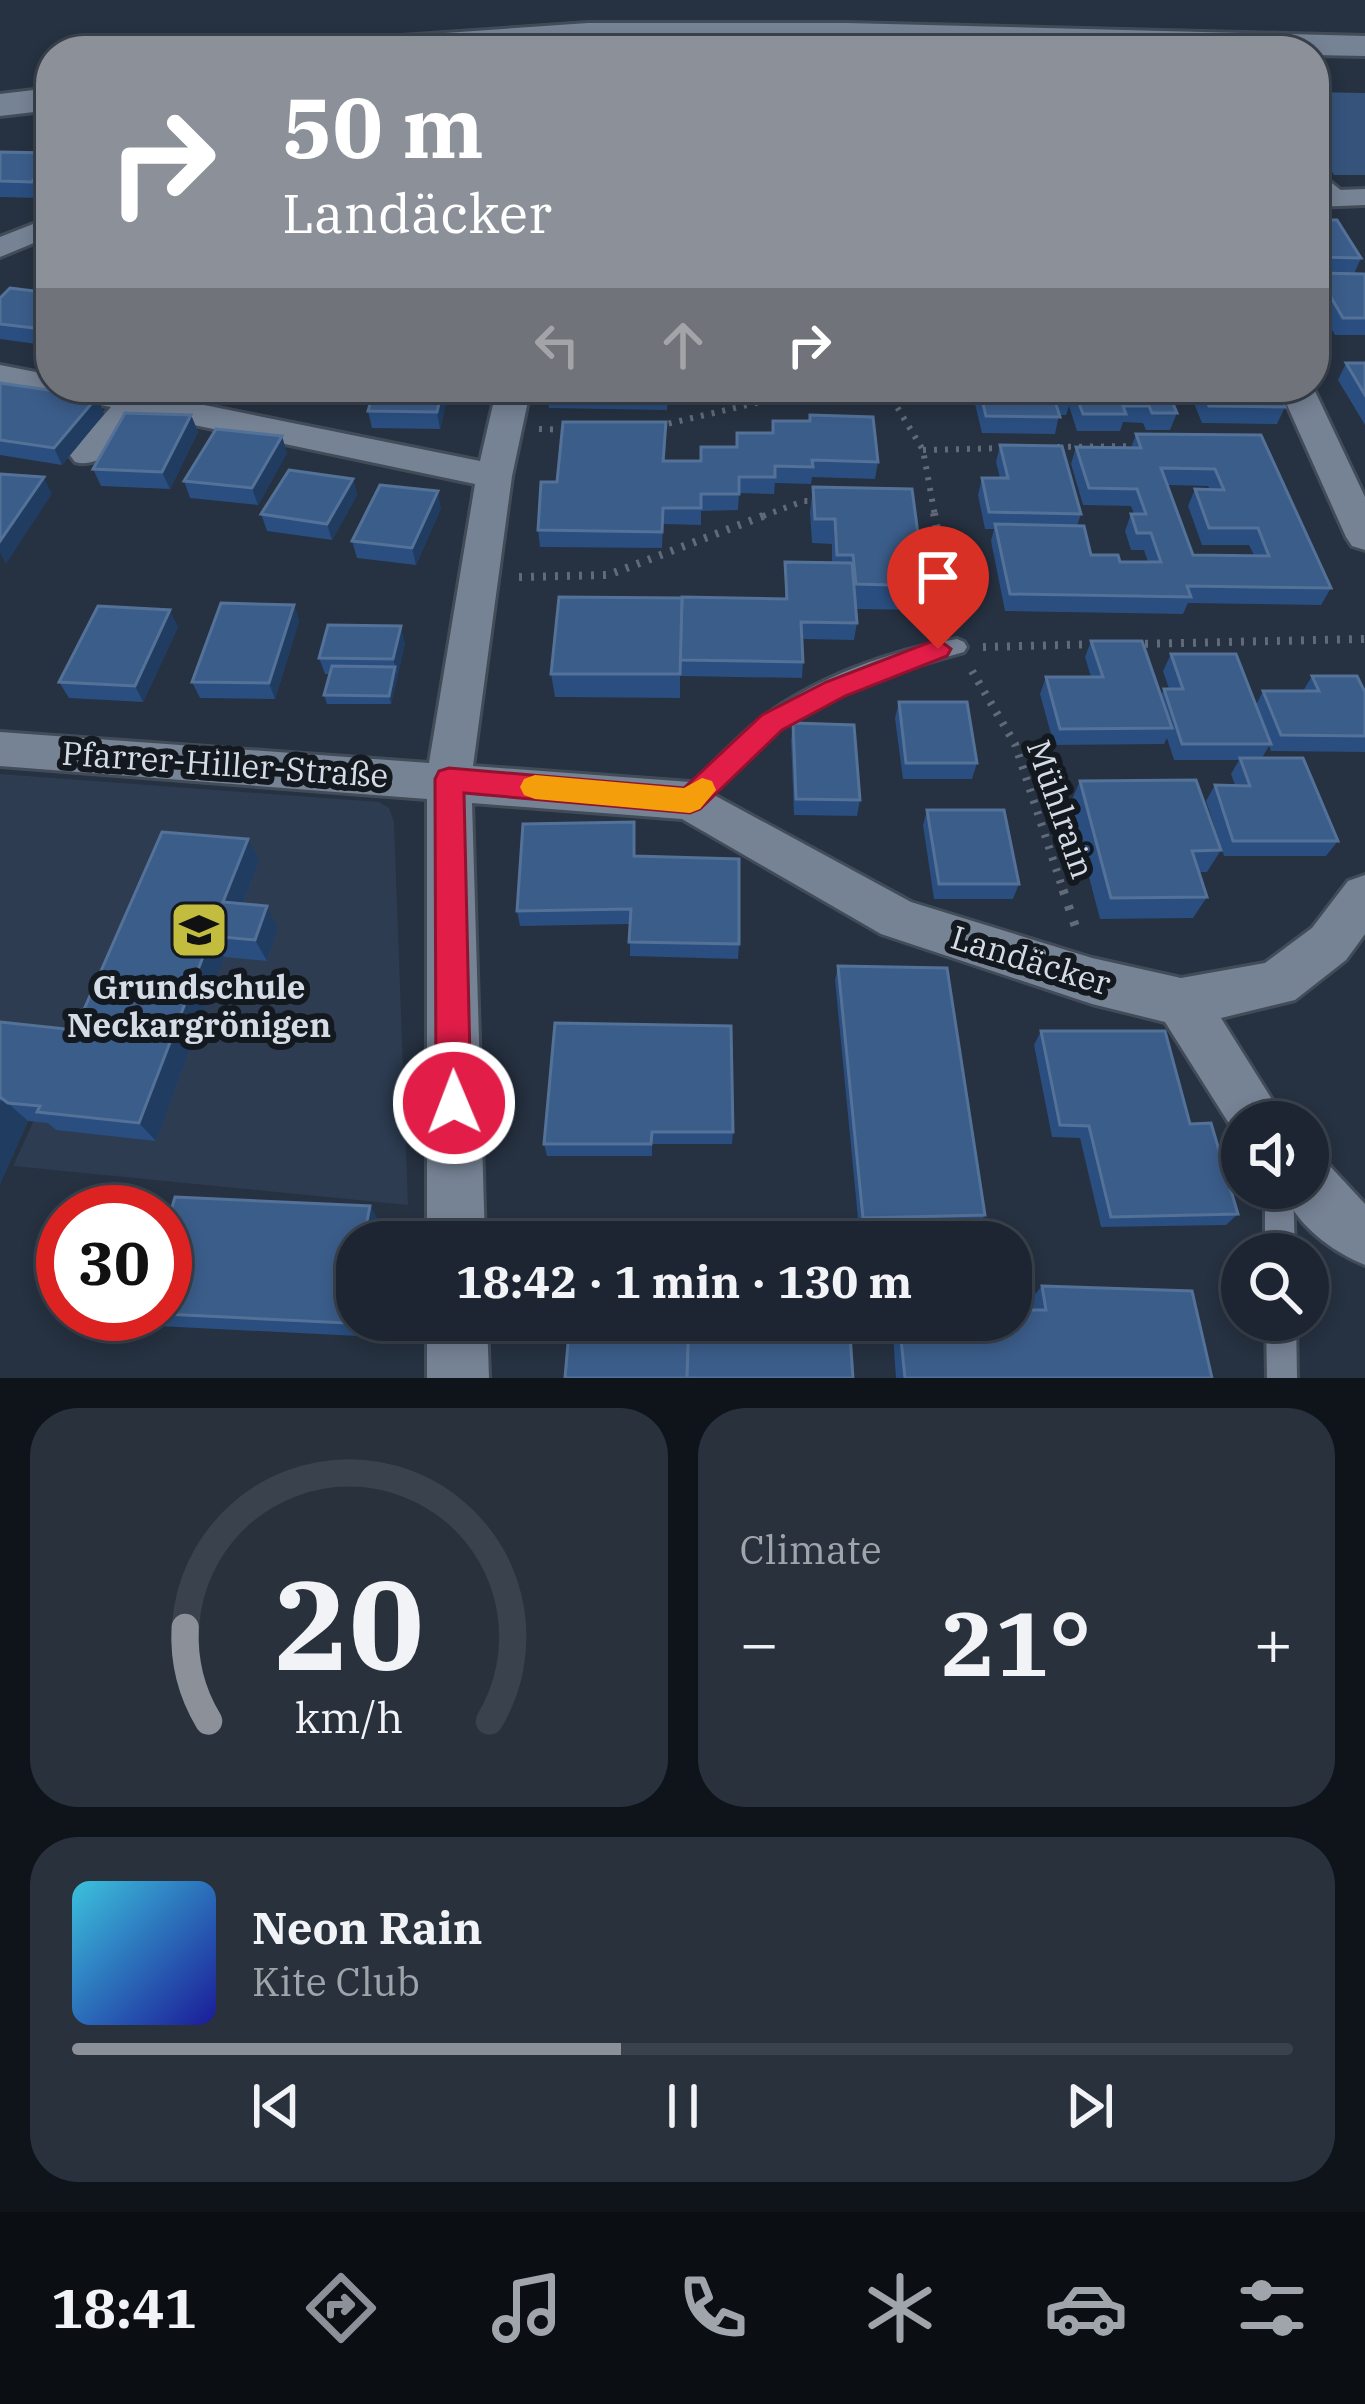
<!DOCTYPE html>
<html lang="en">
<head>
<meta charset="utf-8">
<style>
	:root { --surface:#1c2531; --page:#29313d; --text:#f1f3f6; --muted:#a0a5ab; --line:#3a424d; --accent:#8c9099 }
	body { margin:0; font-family:"IBM Plex Serif",serif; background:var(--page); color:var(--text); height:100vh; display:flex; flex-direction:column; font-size:45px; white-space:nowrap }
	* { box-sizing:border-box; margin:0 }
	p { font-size:39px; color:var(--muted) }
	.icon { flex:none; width:66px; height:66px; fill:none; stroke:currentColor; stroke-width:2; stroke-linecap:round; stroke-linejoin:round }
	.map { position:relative; height:1378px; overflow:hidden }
	.drawer { display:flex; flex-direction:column; gap:30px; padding:30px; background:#0f141b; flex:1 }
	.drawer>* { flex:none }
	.hud { position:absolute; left:36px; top:36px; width:1293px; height:366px; border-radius:48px; box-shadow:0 6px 18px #0003,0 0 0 3px var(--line); background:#8c9099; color:#fff; overflow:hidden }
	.buttons { position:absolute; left:1221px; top:1101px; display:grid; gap:24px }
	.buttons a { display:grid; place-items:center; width:108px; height:108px; border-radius:50%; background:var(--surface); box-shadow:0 6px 18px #0003,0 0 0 3px var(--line); font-size:60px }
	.speed { position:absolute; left:36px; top:1185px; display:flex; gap:24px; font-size:60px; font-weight:700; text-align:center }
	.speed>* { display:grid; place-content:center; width:156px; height:156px; border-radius:50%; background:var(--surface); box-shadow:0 6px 18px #0003,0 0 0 3px var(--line); line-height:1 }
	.speed .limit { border:18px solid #d22; background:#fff; color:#111 }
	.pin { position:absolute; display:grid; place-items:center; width:102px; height:102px; color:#fff; margin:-123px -51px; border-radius:50% 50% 50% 0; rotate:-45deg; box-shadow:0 0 12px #0007 }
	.pin .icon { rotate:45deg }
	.me { position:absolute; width:132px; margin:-66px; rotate:359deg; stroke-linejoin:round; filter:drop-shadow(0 0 9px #0008) }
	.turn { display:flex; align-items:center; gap:42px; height:252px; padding:0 48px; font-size:54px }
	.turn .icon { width:156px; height:156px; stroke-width:2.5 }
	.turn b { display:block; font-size:84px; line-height:102px }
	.lanes { display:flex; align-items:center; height:114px; padding:0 48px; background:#0003; justify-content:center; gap:60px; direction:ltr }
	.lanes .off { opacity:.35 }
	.big { font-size:90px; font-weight:700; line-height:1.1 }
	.drawer .widget { flex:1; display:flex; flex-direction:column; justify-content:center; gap:18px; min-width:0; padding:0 42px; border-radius:48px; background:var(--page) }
	.drawer .dial { align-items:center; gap:0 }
	.dial svg { height:312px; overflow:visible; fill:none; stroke:var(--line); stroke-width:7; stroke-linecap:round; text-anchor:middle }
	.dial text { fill:var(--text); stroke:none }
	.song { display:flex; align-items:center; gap:36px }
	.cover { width:144px; height:144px; border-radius:18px; background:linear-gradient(135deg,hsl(190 70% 55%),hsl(240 70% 35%)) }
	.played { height:12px; border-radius:6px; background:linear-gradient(90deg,var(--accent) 45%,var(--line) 45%) }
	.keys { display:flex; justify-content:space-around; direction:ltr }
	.heat { display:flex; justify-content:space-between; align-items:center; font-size:66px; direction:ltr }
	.drawer .tiles { flex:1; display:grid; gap:30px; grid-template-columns:1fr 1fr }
	.widget:last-child { grid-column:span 2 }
	.trip { position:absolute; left:336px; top:1221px; width:696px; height:120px; border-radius:48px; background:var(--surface); box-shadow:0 6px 18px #0003,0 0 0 3px var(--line); font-weight:700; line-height:120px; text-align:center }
	.tab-bar { display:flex; height:192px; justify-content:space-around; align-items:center; background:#0b0f14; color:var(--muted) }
	.tab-bar .icon { width:84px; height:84px }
	.tab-bar .current { color:var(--accent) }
	.tab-bar b { font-size:54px; color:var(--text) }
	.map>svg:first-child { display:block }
	.built { fill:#2d3c51 }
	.green { fill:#36537c }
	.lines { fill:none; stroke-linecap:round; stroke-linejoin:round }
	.lane-casing { stroke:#424c59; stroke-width:6 }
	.street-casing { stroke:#424c59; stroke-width:6 }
	.secondary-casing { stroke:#424c59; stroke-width:6 }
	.path-far3 { stroke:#616a78; stroke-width:4.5; stroke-dasharray:1.5 6; stroke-linecap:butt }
	.path-far2 { stroke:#616a78; stroke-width:6; stroke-dasharray:3 8; stroke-linecap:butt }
	.path-far1 { stroke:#616a78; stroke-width:8; stroke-dasharray:3 9; stroke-linecap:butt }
	.path { stroke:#616a78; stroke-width:9; stroke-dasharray:4.5 12; stroke-linecap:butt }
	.lane { fill:#768395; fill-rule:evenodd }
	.street { fill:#768395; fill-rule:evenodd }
	.secondary { fill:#768395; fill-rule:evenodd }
	.wall { fill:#294e7f; fill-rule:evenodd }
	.shaded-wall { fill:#203c61 }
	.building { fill:#3b5d8a; stroke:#547198; stroke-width:3; fill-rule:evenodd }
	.route { fill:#e11d48; stroke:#92132f; stroke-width:3 }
	.slow { fill:#f59e0b }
	.labels { text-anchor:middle; stroke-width:12; stroke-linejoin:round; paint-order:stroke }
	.street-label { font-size:33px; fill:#d5dce6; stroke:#141920 }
	.poi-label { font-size:33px; font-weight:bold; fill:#d5dce6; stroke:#141920 }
</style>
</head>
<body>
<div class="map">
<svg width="1365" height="1378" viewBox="0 0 1365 1378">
	<rect width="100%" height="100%" fill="#263141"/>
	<polygon class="built" points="0,774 379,802 389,808 394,822 408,1205 13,1166 34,1120 0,1045"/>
	<polygon class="green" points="1314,92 1365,93 1365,175 1334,175 1314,139"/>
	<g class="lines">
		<g class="lane-casing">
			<g id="lane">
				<polygon points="1314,169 1347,195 1347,201 1337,201 1314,180"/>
				<path d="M957,639L964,642L967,647L964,652C897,671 829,689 773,734C745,756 723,783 698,808L690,810L682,808L679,801L682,794C707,770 730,744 757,722C812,679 888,651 957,639Z"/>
				<polygon points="1265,1188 1293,1188 1295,1254 1265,1254"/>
				<polygon points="1266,1320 1296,1320 1297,1378 1267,1378"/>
			</g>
		</g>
		<g class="street-casing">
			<g id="street">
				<polygon points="478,40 486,42 487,51 458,51"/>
				<polygon points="1365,189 1365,205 1314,207 1314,191"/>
				<polygon points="51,217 51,236 0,257 0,237"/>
				<path d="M0,365L51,375V387L135,391L480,461L497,387H531L512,476L473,766L690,782L911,902L1092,958L1181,978L1265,963L1312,928L1348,881L1365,875V934L1346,960L1295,1000L1221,1018L1286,1122H1242L1240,1141L1165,1022L1092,1004L881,934L682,819L472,803L485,1242H427V799L0,766V732L429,763L475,484L142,414C124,435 105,470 75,462L69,454L111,407L0,385Z"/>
				<polygon points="1279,387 1313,387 1365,497 1365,550 1352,546 1346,537"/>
				<path d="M1308,1156L1328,1164L1365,1204V1265C1329,1250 1297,1225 1281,1188H1308Z"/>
				<polygon points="427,1320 487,1320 489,1378 427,1378"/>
			</g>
		</g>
		<g class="secondary-casing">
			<g id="secondary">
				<polygon points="588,23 847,23 1365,36 1365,56 1314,55 1314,51 717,41 312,51 329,41"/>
				<polygon points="51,88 51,110 0,116 0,94"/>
			</g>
		</g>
		<polyline class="path-far3" points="207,51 296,39"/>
		<g class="path-far2">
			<polyline points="891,387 894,402 923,450 935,516"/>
			<polyline points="658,426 769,400 894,402"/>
			<polyline points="539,429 572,430"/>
			<polyline points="1057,447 1138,446"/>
			<polyline points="923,450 1006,448"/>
			<polyline points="763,516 804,501 820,501"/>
		</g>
		<g class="path-far1">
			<polyline points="934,513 953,618"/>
			<polyline points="519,577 608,575 771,513"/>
			<polyline points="1133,644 1365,639"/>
			<polyline points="983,647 1100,644"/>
			<polyline points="972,671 1015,744 1064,893"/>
		</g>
		<polyline class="path" points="1063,890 1078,934"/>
		<use href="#lane" class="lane"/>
		<use href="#street" class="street"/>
		<use href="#secondary" class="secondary"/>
	</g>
	<g class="wall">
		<polygon points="0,152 51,153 51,181 39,198 0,197"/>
		<polygon points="1314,220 1361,258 1354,274 1365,274 1365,335 1335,335 1314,298 1314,280 1317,274 1314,274"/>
		<polygon points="51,293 51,346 0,339 0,298"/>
		<polygon points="1346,363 1365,363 1365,425 1338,380"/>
		<polygon points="0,383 97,397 104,414 62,465 0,455"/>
		<polygon points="234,387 302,387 297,395"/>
		<polygon points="450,387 440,429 372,428 368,411"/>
		<polygon points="547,387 700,387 700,398 668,399 668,392 667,410 549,408"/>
		<polygon points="971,387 1166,387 1177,413 1170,430 1146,430 1143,423 1123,422 1120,431 1077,431 1069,406 1066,415 1059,415 1055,434 982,433"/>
		<polygon points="1199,387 1276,387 1285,407 1277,424 1202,423 1193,401"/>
		<polygon points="191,415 198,432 170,489 101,486 93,469"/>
		<path d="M1136,434L1261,435L1331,588L1321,605L1188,603L1183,614L1005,611L991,541L994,529H985L978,495L982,478H1000L996,462L1000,445L1081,514L1077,526L1091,555L1120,562H1148L1144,550H1131L1125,531L1131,514H1134L1131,506L1083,505L1071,464L1076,447L1131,448ZM1168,485L1208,486L1210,490L1195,489L1188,506L1202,545H1249L1254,555H1193Z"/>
		<polygon points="666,439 665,461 700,461 701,447 878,462 875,479 812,477 811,484 775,483 774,494 739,493 738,510 701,511 701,525 663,524 662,548 540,547 538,530 557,482"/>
		<polygon points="287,453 258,505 190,498 184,481"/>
		<polygon points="353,479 357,495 332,540 267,531 261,514"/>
		<polygon points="813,487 925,586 920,610 856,609 857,623 854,640 802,639 803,662 802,678 680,676 680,698 555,697 551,674 785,599 785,562 832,563 832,544 812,543 810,512"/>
		<polygon points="441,508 416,565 357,558 352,541"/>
		<polygon points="294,605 299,621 275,699 200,698 192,682"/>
		<polygon points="178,627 143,702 69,698 59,682"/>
		<polygon points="1091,641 1161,695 1164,689 1169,689 1163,671 1171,654 1256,705 1263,691 1303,691 1312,676 1365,692 1365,752 1271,751 1269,746 1262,758 1338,841 1326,856 1224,856 1206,801 1215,785 1235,785 1231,774 1239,760 1174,760 1167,738 1164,744 1054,745 1040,694 1046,677 1091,677 1085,657"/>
		<polygon points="405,643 391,704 327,704 324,695 330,674 325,674 319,658"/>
		<polygon points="899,702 977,763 972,779 903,779 895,718"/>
		<polygon points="793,723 860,800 857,816 794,815 791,740"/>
		<polygon points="1080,781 1221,850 1207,872 1199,872 1207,897 1193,918 1100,919 1070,804"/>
		<polygon points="927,810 1019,884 1013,899 934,899 923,825"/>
		<polygon points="635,856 739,944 738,959 630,956 630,924 520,926 517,911"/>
		<polygon points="259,861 243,904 278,928 267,961 224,957 156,1141 56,1130 48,1123 28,1121 0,1184 0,1022 75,1030"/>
		<polygon points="838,966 985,1215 978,1226 859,1229 835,980"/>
		<polygon points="555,1023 733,1132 732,1144 652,1144 652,1156 547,1156 544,1144"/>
		<polygon points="1041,1031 1190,1124 1238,1214 1226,1225 1101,1227 1080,1138 1052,1137 1034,1045"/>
		<polygon points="380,1222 357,1320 361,1320 358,1336 158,1326 142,1314 165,1314"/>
		<polygon points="1042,1286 1212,1378 896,1378 892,1320 1032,1310 1030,1300"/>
	</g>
	<g class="shaded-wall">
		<polygon points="51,156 51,181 39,198 32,182"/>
		<polygon points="443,387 450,387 440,429 437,412"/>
		<polygon points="97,397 104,414 62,465 54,448"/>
		<polygon points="191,415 198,432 170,489 162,472"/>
		<polygon points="282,436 287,453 258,505 252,488"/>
		<polygon points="44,477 52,494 6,564 0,553 0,541"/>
		<polygon points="353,479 357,495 332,540 327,524"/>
		<polygon points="438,491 441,508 416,565 412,548"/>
		<polygon points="294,605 299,621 275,699 269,683"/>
		<polygon points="170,610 178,627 143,702 135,686"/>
		<polygon points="401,626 405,643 398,675 393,659"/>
		<polygon points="395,667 398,676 391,704 389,696"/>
		<polygon points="248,839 259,861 235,924 223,902"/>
		<polygon points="267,906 278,928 267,961 255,940"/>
		<polygon points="211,936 224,957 156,1141 139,1123"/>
		<polygon points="2,1098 28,1121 0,1184 0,1103"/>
		<polygon points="370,1206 380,1222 376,1242 363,1242"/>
		<polygon points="357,1271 357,1320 361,1320 358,1336 346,1323"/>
	</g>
	<g class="building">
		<polygon points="0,152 51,153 51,156 32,182 0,181"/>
		<polygon points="1314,220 1337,220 1361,258 1314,257"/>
		<polygon points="1317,273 1365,274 1365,318 1343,318"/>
		<polygon points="10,288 51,293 51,330 0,324 0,298"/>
		<polygon points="1346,363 1365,363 1365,395"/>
		<polygon points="0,383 97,397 54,448 0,440"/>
		<polygon points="375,387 443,387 437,412 368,411"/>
		<polygon points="979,387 1068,387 1072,398 1054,398 1060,417 986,416"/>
		<polygon points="1073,387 1166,387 1177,413 1152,413 1149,406 1123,406 1126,414 1083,414"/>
		<polygon points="1201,387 1276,387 1285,407 1209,406"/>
		<polygon points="125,413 191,415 162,472 93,469"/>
		<polygon points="810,415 873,417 878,462 812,460 813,467 775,466 775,477 739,477 739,494 701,494 701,508 663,508 662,532 538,530 541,482 557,482 563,422 666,422 663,461 701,461 701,447 737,447 737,433 773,433 773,421 810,421"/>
		<polygon points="216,429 282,436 252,488 184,481"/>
		<path d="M1136,434L1261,435L1331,588L1187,586L1191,597L1010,594L995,524L1084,526L1091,555H1118L1120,562H1161L1151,533H1137L1131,514H1146L1137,489L1089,488L1076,447L1141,448ZM1161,468L1215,469L1224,490L1195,489L1209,528H1258L1269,556L1193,555Z"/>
		<polygon points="1000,445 1062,446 1081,514 989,512 982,478 1008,478"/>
		<polygon points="289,470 353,479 327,524 261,514"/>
		<polygon points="0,474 44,477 0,541"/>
		<polygon points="380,485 438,491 412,548 352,541"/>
		<polygon points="813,487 912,489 925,586 856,584 853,555 837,555 835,519 815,519"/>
		<polygon points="785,562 852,563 857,623 801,622 803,662 680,660 682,597 787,599"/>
		<polygon points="559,597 682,598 680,674 551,674"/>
		<polygon points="221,603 294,605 269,683 192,682"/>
		<polygon points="98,606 170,610 135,686 59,682"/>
		<polygon points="328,625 401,626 393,659 319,658"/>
		<polygon points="1091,641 1142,641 1172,728 1060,729 1046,677 1103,677"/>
		<polygon points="1171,654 1236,654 1271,744 1182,744 1164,689 1183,689"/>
		<polygon points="332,666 395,667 389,696 324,695"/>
		<polygon points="1312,676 1357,676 1365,692 1365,736 1281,735 1263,691 1319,691"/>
		<polygon points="899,702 967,702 977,763 906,763"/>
		<polygon points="793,723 854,725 860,800 796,799"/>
		<polygon points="1240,758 1303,758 1338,841 1233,841 1215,785 1250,786"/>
		<polygon points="1196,780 1221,850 1192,851 1207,897 1111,898 1080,781"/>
		<polygon points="927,810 1004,810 1019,884 939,884"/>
		<polygon points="634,822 634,856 739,859 739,944 629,942 631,909 517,911 523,824"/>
		<polygon points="162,832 248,839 223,902 267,906 255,940 211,936 139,1123 37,1112 40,1106 8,1103 0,1097 0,1022 75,1030"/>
		<polygon points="838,966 947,968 985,1215 863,1218"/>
		<polygon points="555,1023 731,1026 733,1132 652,1132 651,1144 544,1144"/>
		<polygon points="1041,1031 1165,1031 1190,1124 1211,1123 1238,1214 1111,1217 1089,1126 1060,1125"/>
		<polygon points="175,1197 370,1206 363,1242 357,1242 357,1271 346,1323 165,1314 165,1231"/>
		<polygon points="1042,1286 1192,1291 1212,1378 905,1378 899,1320 1011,1320 1011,1310 1046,1310"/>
		<polygon points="570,1320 689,1320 687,1378 565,1378"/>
		<polygon points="689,1320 849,1320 853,1378 687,1378"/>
	</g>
	<polygon class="route" points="938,639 951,649 947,656 845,696 782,730 700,809 690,813 464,793 471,1103 466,1115 454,1120 441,1115 436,1103 435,779 439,771 449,768 684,788 762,715 826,682"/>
	<polygon class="slow" points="535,775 684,788 702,778 712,781 716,790 700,809 690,813 535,799 524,795 520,787 524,779"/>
	<defs>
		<g id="school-square" transform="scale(3)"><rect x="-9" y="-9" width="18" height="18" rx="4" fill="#c2bd3f" stroke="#141920"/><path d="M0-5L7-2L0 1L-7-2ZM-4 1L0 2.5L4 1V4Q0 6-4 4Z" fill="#111"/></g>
	</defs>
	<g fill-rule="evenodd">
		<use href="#school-square" x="199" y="930"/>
	</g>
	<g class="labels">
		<g class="street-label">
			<text transform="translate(225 764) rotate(4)" y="12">Pfarrer-Hiller-Straße</text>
			<text transform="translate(1061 809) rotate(71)" y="12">Mühlrain</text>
			<text transform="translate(1031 960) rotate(17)" y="12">Landäcker</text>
		</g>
		<g class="poi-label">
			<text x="199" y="999">Grundschule<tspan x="199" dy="38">Neckargrönigen</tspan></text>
		</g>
	</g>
</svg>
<div class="buttons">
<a><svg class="icon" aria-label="sound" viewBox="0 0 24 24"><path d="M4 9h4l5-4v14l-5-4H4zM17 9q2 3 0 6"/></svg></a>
<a><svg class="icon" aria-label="search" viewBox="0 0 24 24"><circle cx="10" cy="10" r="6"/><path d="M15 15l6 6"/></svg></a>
</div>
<div class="speed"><div class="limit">30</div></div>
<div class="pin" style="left:938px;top:649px;background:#d93025"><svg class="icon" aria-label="arrive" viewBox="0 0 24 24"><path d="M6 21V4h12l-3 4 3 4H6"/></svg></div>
<svg class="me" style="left:454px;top:1103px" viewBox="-20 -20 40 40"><circle r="17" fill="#e11d48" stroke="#fff" stroke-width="3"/><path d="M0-11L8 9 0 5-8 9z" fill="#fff"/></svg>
<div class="trip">18:42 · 1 min · 130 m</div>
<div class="hud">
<div class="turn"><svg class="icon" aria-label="right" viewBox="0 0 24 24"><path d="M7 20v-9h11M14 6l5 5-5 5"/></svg><div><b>50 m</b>Landäcker</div></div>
<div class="lanes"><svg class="icon off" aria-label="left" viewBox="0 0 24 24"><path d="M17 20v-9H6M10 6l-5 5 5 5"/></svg><svg class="icon off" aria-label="ahead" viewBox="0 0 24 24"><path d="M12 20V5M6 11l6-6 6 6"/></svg><svg class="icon" aria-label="right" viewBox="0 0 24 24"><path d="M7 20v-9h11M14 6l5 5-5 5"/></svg></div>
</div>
</div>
<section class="drawer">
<div class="tiles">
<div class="widget dial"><svg viewBox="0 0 100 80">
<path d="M14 69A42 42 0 1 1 86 69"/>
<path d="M14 69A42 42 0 0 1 8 45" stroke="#8c9099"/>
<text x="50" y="56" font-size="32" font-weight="700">20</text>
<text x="50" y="72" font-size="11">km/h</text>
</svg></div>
<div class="widget"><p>Climate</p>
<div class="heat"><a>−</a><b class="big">21°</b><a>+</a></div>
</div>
<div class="widget">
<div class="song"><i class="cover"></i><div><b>Neon Rain</b><p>Kite Club</p></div></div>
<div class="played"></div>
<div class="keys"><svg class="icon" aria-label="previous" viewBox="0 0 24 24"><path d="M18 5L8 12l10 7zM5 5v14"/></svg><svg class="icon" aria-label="pause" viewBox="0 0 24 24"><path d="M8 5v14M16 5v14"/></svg><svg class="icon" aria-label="next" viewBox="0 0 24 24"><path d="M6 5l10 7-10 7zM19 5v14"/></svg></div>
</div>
</div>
</section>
<nav class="tab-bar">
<b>18:41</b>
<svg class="icon current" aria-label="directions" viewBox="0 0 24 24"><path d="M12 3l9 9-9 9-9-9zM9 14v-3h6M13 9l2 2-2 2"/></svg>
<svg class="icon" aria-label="music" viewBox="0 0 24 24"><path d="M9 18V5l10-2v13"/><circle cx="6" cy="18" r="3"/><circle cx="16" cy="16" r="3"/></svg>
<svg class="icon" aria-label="phone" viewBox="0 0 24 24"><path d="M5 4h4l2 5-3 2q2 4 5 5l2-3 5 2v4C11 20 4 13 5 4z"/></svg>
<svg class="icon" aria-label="climate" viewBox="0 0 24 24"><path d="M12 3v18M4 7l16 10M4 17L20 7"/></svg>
<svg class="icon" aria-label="car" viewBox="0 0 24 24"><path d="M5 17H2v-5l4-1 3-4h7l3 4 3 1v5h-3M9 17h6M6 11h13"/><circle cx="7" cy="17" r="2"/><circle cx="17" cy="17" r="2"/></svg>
<svg class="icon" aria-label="filters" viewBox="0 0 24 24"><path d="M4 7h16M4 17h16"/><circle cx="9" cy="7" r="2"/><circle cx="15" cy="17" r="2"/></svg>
</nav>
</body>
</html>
